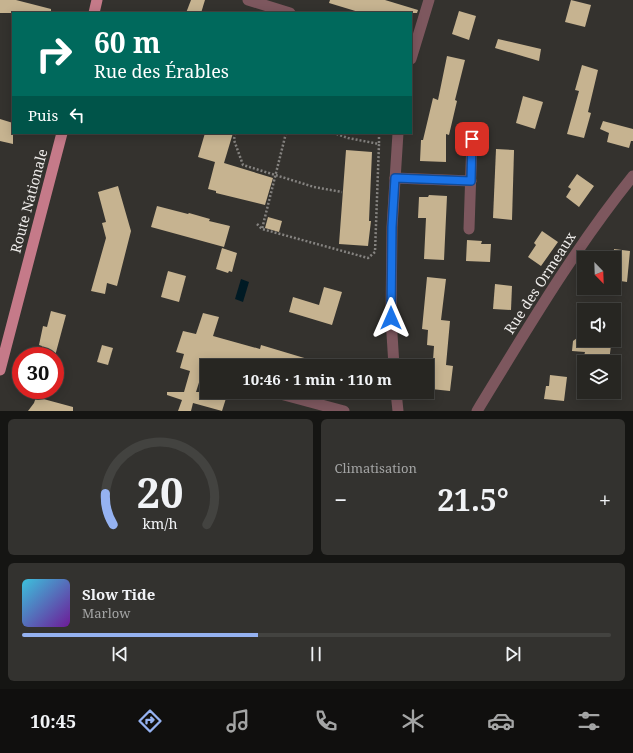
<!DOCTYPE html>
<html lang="fr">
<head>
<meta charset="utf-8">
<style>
	:root { --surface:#272622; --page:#33322f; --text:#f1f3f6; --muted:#a4a5a5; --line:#434340; --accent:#95b2f1 }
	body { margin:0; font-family:"Noto Serif",serif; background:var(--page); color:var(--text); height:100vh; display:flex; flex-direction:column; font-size:15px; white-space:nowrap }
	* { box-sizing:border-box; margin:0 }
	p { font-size:13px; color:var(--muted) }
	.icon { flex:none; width:22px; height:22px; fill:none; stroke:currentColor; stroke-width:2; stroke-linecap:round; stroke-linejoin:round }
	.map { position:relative; height:411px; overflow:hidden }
	.panel { display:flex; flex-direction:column; gap:8px; padding:8px; background:#151513; flex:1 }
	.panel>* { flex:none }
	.top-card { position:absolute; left:12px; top:12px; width:400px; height:122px; border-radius:0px; box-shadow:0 2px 10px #0003,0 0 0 1px var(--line); background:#00695c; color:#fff; overflow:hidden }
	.needle { width:26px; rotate:157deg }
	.tools { position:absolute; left:577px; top:251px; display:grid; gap:8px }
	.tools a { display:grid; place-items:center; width:44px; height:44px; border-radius:0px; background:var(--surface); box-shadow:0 2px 10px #0003,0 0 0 1px var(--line); font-size:20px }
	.speed { position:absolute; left:12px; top:347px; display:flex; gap:8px; font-size:20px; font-weight:700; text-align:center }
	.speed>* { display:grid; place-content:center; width:52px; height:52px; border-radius:50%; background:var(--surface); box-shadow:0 2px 10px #0003,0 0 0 1px var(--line); line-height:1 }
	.speed .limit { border:6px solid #d22; background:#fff; color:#111 }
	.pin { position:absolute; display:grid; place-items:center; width:34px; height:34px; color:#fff; margin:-17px; border-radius:8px; box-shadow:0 2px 6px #0006 }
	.me { position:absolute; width:44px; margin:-22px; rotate:0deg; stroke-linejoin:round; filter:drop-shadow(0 0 3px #0008) }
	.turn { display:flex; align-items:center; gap:14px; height:84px; padding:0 16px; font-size:18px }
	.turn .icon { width:52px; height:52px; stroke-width:2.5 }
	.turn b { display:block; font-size:28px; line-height:34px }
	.then { display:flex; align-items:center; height:38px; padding:0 16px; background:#0003; gap:8px; font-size:15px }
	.big { font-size:30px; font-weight:700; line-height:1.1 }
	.panel .tile { flex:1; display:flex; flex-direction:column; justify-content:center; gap:6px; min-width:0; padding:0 14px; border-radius:6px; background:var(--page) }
	.panel .dial { align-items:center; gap:0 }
	.dial svg { height:104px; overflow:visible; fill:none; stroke:var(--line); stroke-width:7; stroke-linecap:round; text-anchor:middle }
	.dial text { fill:var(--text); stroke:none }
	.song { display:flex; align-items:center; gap:12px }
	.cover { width:48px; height:48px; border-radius:6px; background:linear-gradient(135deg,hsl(190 70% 55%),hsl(280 70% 35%)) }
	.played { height:4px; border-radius:2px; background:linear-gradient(90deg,var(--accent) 40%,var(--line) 40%) }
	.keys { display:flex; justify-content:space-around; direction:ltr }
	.heat { display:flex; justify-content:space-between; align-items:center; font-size:22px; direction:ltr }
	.panel .tiles { flex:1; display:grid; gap:8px; grid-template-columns:1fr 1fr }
	.tile:last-child { grid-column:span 2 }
	.trip { position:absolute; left:200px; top:359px; width:234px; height:40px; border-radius:0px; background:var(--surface); box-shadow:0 2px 10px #0003,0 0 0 1px var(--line); font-weight:700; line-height:40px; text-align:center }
	.tab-bar { display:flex; height:64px; justify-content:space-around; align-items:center; background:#100f0e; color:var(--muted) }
	.tab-bar .icon { width:28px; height:28px }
	.tab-bar .active { color:var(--accent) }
	.tab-bar b { font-size:18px; color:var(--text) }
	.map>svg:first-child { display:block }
	.water { fill:#001a24 }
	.building { fill:#c6b390 }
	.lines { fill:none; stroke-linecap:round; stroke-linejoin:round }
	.path { stroke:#858380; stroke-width:2.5; stroke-dasharray:2 2; stroke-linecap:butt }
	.minor { stroke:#7d575e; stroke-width:11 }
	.primary { stroke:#c57a89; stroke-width:11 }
	.route-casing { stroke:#114b97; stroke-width:10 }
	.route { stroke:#1a73e8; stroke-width:7 }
	.labels { text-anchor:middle; stroke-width:4; stroke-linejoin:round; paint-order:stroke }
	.street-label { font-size:14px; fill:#efedeb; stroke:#34322e }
</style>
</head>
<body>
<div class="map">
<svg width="633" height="411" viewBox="0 0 633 411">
	<rect width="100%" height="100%" fill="#34322e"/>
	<polygon class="water" points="241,279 249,282 243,302 235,299"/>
	<g class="building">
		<polygon points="0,0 16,0 51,9 51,13 0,13"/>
		<polygon points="191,0 205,0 201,13 186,13"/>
		<polygon points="330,0 385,0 418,10 417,13 362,13 329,3"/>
		<polygon points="571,0 591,5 585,27 565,22"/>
		<polygon points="459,11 476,16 469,40 452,34"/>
		<polygon points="498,39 541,49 539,61 495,48"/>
		<polygon points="447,56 465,60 455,100 457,101 449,135 446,134 446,162 420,161 421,140 423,140 433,98 438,100"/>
		<polygon points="582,65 598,70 588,112 591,113 584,138 567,134 579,91 575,90"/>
		<polygon points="523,96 543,102 535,129 516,123"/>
		<polygon points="0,119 13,123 13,144 0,141"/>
		<polygon points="603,121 633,129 633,141 631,141 629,148 607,142 609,133 600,129"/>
		<polygon points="205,133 233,133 224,163 273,178 265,205 216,193 216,191 208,189 215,162 198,157"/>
		<polygon points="496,149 514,150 514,151 512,220 493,218"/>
		<polygon points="346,150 372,152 369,221 371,221 368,246 339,244"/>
		<polygon points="577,174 594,186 579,207 566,197 571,189 568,187"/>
		<polygon points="118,186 131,231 117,286 107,283 105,294 91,291 106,238 102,223 106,222 98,192"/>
		<polygon points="429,195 447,196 444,260 424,259 426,218 418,218 419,197 428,197"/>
		<polygon points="157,206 188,214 189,213 210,219 209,221 230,226 224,247 151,227"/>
		<polygon points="268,217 282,221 279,232 265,228"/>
		<polygon points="542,231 558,242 541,266 528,257 536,245 534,243"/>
		<polygon points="467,240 482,241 481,244 491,244 490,262 466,261"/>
		<polygon points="222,248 237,253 232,272 229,271 228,273 216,269"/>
		<polygon points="614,249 630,251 627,282 614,280"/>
		<polygon points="168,271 186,276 179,302 161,297"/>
		<polygon points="427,277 446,279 441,320 450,321 446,365 453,366 450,391 431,389 434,346 427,345 428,330 422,329"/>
		<polygon points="495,284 512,286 511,310 493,309"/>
		<polygon points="324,287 342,292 332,325 289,312 293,297 319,305"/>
		<polygon points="51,311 66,315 55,356 40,356 42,346 39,345 43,326 47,327"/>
		<polygon points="203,313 219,317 213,336 260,349 261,345 321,363 320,366 266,366 237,358 235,366 227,366 206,360 196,392 228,392 222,411 193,403 191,411 178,411 182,400 167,395 167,392 184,392 190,371 180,368 184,354 176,352 183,331 196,334"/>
		<polygon points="584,333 584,340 596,340 596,343 611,345 609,362 592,362 593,357 584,356 585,352 572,351 573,341"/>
		<polygon points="102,345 113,348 108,365 97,362"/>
		<polygon points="550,375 567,377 564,401 544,399 546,386 549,386"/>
		<polygon points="36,397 73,407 73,411 28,411 34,403"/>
	</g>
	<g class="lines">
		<g class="path">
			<polyline points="235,133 234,140 243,165 314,187 342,192"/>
			<polyline points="286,133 262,229 368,258 375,252 379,144 348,138 334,133"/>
			<polyline points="379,133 379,144"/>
			<polyline points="257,224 262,229"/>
		</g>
		<g class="minor">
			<polyline points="248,0 290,13"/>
			<polyline points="411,59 429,0"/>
			<polyline points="395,178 471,181"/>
			<polyline points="469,229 472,139"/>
			<polyline points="394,366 391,318 392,227 398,133"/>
			<polyline points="273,392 344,411"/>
			<polyline points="396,392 398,411"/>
			<path d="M477,411C526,331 574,249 633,176"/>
		</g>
		<g class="primary">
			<polyline points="94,13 97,0"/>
			<polyline points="0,370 62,133"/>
		</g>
	</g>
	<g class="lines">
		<g class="route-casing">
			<polyline id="route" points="391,318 392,227 395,178 471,181 472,139"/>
		</g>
		<use href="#route" class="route"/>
	</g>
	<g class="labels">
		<g class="street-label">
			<text transform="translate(29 201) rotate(-75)" y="5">Route Nationale</text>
			<text transform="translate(540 283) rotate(-57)" y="5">Rue des Ormeaux</text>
		</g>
	</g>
</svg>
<div class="tools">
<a><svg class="needle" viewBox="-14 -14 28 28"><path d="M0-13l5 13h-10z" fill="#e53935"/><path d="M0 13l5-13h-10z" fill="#a4a5a5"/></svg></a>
<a><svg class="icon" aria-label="sound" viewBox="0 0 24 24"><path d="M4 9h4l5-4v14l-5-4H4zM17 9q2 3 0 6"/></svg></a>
<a><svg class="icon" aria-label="layers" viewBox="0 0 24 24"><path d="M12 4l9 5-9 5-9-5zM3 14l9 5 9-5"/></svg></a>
</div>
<div class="speed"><div class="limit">30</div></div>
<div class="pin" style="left:472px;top:139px;background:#d93025"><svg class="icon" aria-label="arrive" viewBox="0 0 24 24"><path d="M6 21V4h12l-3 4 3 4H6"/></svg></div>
<svg class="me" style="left:391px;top:318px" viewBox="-20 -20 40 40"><path d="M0-17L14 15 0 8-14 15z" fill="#1a73e8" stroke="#fff" stroke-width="4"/></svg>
<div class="trip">10:46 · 1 min · 110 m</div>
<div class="top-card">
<div class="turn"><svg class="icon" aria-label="right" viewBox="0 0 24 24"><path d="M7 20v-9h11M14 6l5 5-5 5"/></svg><div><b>60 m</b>Rue des Érables</div></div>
<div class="then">Puis<svg class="icon" aria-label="left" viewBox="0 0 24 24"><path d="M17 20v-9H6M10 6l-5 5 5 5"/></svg></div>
</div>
</div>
<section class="panel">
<div class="tiles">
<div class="tile dial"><svg viewBox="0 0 100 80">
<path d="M14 69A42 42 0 1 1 86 69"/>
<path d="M14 69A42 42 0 0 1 8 45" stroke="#95b2f1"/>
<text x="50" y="56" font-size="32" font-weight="700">20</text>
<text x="50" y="72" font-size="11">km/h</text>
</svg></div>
<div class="tile"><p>Climatisation</p>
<div class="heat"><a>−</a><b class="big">21.5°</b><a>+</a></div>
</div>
<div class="tile">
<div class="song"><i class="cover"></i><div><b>Slow Tide</b><p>Marlow</p></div></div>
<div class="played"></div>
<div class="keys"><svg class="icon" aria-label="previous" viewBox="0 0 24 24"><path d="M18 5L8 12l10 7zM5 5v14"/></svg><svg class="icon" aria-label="pause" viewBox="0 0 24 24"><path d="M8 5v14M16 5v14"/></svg><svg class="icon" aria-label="next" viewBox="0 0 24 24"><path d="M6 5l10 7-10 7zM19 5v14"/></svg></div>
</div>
</div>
</section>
<nav class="tab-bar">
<b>10:45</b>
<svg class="icon active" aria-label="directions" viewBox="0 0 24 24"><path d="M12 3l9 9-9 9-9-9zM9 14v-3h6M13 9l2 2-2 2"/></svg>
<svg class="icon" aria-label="music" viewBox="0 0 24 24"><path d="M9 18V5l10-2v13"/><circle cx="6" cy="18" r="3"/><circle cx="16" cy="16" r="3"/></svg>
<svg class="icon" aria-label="phone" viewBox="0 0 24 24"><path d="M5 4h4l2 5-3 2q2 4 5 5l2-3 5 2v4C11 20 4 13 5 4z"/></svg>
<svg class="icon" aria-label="climate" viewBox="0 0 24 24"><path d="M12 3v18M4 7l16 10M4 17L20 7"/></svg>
<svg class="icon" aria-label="car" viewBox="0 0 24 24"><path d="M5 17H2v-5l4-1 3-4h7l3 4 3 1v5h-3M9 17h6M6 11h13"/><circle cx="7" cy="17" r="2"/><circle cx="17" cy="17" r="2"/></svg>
<svg class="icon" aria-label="filters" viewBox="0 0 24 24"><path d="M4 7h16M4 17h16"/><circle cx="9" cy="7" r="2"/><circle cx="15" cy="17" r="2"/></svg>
</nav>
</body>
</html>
